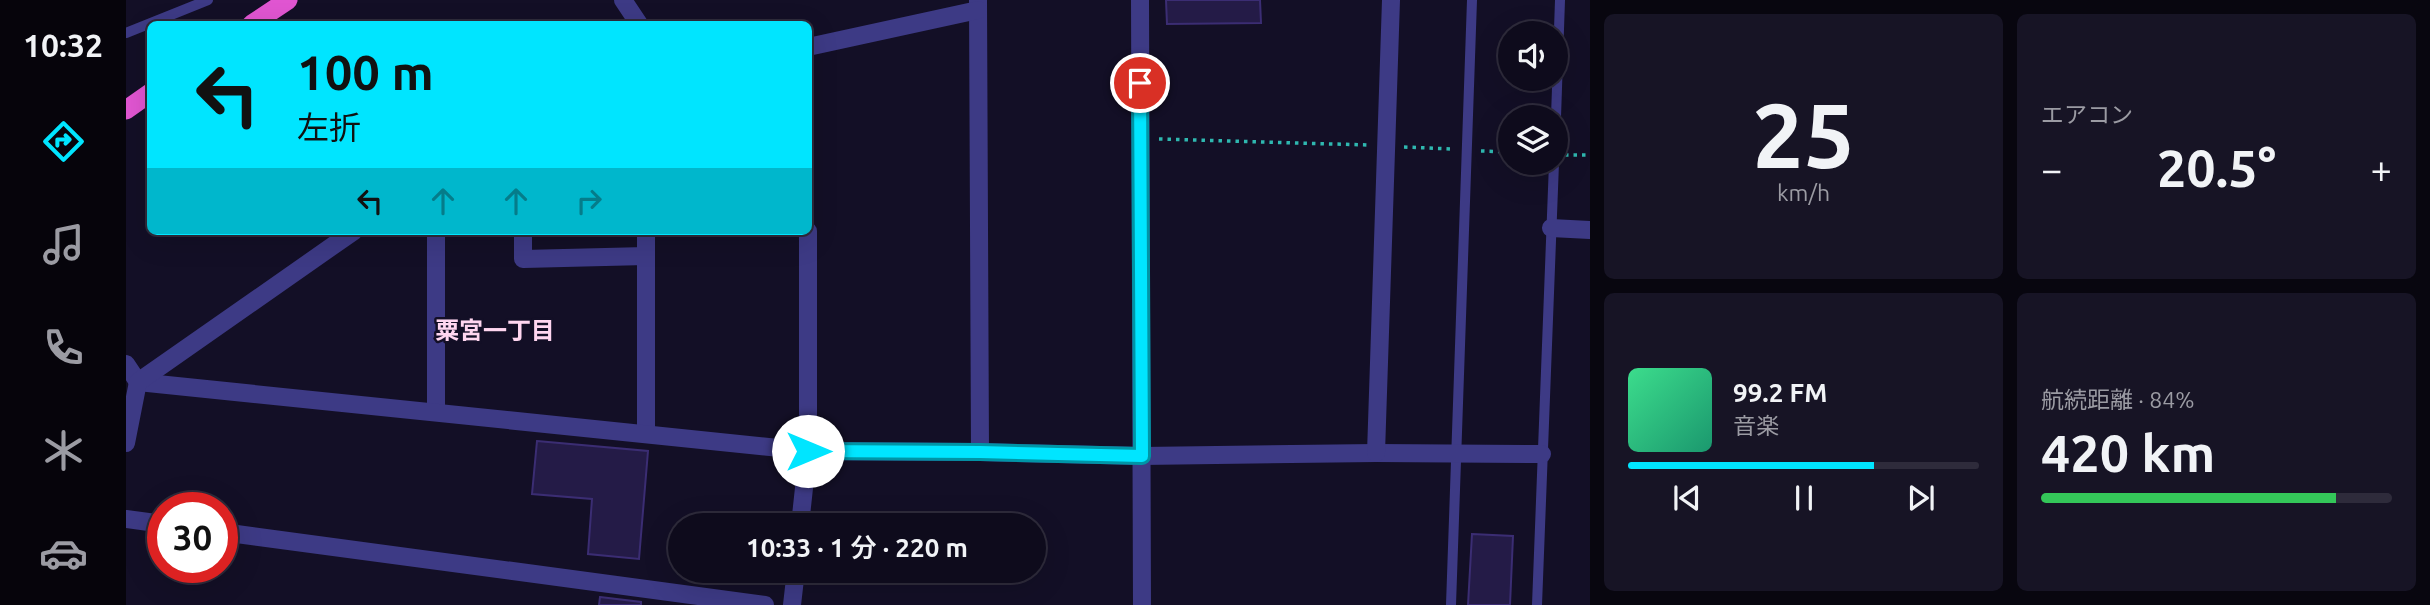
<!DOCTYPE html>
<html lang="ja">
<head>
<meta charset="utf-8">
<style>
	:root { --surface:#0e0b1c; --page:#171425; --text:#f1f3f6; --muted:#9b9ba3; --line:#2e2b3b; --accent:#00e5ff }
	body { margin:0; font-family:Ubuntu,"Noto Sans JP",sans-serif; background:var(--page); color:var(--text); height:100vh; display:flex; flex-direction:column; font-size:26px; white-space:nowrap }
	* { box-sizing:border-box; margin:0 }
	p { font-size:23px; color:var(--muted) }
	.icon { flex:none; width:38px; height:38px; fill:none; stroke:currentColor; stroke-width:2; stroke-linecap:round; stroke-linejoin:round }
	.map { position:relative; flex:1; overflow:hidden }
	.sheet { display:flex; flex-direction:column; gap:14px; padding:14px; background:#08060f; width:840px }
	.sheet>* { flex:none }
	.banner { position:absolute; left:21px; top:21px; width:665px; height:214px; border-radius:10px; box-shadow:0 7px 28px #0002,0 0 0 2px var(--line); background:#00e5ff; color:#111; overflow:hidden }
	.tools { position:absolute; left:1372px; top:21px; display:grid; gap:14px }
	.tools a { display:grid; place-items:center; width:70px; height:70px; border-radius:50%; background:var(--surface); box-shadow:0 7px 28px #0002,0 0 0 2px var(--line); font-size:35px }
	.speed { position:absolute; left:21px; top:492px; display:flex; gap:14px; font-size:35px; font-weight:700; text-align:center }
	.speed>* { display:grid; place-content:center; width:91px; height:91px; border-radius:50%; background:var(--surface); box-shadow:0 7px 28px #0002,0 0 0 2px var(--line); line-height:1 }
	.speed .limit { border:10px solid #d22; background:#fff; color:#111 }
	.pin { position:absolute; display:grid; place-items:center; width:60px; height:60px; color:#fff; margin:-30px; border:4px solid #fff; border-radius:50%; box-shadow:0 2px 7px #0007 }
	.me { position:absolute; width:77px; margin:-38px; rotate:90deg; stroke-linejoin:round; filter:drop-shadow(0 0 5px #0008) }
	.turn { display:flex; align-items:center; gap:24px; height:147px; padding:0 35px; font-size:32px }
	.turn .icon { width:91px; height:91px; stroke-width:2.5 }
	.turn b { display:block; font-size:49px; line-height:60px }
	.lanes { display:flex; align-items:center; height:66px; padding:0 35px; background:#0003; justify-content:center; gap:35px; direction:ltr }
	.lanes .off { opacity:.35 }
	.big { font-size:52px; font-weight:600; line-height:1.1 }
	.sheet .card { flex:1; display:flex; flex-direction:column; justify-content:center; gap:10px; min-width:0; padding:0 24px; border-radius:10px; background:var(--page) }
	.sheet .dial { align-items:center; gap:0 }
	.dial b { font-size:91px; line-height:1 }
	.song { display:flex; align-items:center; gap:21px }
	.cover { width:84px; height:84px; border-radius:10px; background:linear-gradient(135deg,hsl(150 70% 55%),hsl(160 70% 35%)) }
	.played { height:7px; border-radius:4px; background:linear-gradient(90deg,var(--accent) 70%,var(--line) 70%) }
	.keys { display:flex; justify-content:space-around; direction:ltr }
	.heat { display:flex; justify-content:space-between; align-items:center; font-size:38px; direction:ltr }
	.charge { height:10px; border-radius:5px; background:linear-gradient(90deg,#34c759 84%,var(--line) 0) }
	.sheet .tiles { flex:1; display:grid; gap:14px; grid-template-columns:repeat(2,1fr) }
	.trip { position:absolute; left:542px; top:513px; width:378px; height:70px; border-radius:35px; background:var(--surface); box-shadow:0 7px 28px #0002,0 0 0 2px var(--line); font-weight:600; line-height:70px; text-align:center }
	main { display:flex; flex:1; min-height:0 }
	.dock { display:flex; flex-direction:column; width:126px; justify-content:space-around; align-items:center; background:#06040b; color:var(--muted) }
	.dock .icon { width:49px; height:49px }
	.dock .on { color:var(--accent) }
	.dock b { font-size:32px; color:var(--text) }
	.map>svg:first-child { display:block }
	.building { fill:#241b47; stroke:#3b2d73; stroke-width:2 }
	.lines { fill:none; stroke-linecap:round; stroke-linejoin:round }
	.path { stroke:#2fb8b0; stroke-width:3.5; stroke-dasharray:3.5 5; stroke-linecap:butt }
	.service { stroke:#3d3a85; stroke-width:10 }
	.minor { stroke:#3d3a85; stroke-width:18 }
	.tertiary { stroke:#3d3a85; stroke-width:18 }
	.trunk { stroke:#e055d1; stroke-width:19 }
	.route-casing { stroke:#0095a6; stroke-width:18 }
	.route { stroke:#00e5ff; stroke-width:12 }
	.labels { text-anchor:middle; stroke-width:5; stroke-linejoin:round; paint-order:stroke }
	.neighbourhood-label { font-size:24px; font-weight:bold; fill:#ffd6f0; stroke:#130f26 }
</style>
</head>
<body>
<main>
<nav class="dock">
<b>10:32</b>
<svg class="icon on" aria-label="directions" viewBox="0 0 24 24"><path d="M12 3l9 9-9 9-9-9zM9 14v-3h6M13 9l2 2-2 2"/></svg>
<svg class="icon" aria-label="music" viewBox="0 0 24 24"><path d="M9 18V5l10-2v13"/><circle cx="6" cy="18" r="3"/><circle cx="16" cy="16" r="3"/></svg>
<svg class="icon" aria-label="phone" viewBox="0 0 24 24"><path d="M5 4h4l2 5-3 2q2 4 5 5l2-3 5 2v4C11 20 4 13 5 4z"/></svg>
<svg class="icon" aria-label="climate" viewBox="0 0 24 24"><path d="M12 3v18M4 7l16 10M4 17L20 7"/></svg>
<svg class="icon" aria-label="car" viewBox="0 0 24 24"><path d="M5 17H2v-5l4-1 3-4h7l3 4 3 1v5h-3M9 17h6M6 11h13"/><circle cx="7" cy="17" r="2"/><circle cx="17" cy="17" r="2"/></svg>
</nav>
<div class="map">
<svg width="1464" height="605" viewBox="0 0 1464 605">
	<rect width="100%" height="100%" fill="#130f26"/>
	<g class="building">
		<polygon points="1040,0 1134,0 1135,23 1041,24"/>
		<polygon points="411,441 522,451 513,559 462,554 466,499 406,494"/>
		<polygon points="1346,534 1387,536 1384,605 1342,605"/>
		<polygon points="474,597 515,602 515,605 473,605"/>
	</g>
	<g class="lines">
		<g class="path">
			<polyline points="1033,139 1242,145"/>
			<polyline points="1278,147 1326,149"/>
			<polyline points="1355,151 1384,152"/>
			<polyline points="1439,155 1464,155"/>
		</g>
		<g class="service">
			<polyline points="0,33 82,0"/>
			<polyline points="1430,117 1434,0"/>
			<polyline points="1325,605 1346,0"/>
			<polyline points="1411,605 1428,163"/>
		</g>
		<g class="minor">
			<polyline points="497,0 513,24"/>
			<polyline points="852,0 854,452"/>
			<polyline points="682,47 852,10"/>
			<polyline points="1425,228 1464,230"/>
			<polyline points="310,231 310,411"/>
			<polyline points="397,231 397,259 520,256"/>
			<polyline points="520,231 520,433"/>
			<polyline points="0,364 12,382 682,451 854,452 1016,456 1250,453 1416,454"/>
			<polyline points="0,443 12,382 228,231"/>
			<polyline points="1250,453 1265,0"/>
			<polyline points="0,519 37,524"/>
			<polyline points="674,525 682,451 682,231"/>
			<polyline points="96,532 639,605"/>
			<polyline points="666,605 670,570"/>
		</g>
		<polyline class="tertiary" points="1014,0 1016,605"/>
		<g class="trunk">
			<polyline points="126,24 162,0"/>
			<polyline points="0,110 24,93"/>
		</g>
	</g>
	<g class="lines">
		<g class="route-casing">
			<polyline id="route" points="682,451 854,452 1016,456 1014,83"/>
		</g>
		<use href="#route" class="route"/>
	</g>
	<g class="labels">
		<g class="neighbourhood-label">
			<text x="369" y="339">粟宮一丁目</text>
		</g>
	</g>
</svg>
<div class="tools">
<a><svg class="icon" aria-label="sound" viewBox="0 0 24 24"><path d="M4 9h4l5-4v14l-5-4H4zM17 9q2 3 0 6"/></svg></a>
<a><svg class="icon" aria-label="layers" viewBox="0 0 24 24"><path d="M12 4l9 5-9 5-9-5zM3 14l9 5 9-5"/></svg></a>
</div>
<div class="speed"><div class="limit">30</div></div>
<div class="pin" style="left:1014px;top:83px;background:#d93025"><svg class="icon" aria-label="arrive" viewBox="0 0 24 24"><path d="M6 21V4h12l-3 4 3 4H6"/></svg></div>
<svg class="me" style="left:682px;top:451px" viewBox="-20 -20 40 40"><circle r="19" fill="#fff"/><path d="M0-13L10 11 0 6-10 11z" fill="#00e5ff"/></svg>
<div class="trip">10:33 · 1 分 · 220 m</div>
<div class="banner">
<div class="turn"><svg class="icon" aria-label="left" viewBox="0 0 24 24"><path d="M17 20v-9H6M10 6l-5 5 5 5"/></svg><div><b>100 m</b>左折</div></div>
<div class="lanes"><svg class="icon" aria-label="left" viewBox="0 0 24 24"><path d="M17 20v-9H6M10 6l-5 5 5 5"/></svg><svg class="icon off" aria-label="ahead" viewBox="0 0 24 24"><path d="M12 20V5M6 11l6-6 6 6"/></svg><svg class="icon off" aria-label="ahead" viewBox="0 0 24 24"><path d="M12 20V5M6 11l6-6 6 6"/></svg><svg class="icon off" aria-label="right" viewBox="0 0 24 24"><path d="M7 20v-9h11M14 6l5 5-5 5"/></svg></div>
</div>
</div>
<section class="sheet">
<div class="tiles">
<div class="card dial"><b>25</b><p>km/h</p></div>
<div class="card"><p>エアコン</p>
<div class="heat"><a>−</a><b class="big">20.5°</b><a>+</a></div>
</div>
<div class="card">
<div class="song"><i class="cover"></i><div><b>99.2 FM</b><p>音楽</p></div></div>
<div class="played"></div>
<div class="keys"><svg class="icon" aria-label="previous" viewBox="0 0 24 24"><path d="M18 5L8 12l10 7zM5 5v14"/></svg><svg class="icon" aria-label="pause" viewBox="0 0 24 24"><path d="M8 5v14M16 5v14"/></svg><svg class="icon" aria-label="next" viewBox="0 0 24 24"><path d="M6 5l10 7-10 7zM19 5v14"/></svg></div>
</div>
<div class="card"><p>航続距離 · 84%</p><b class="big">420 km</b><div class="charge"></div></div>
</div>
</section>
</main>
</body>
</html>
